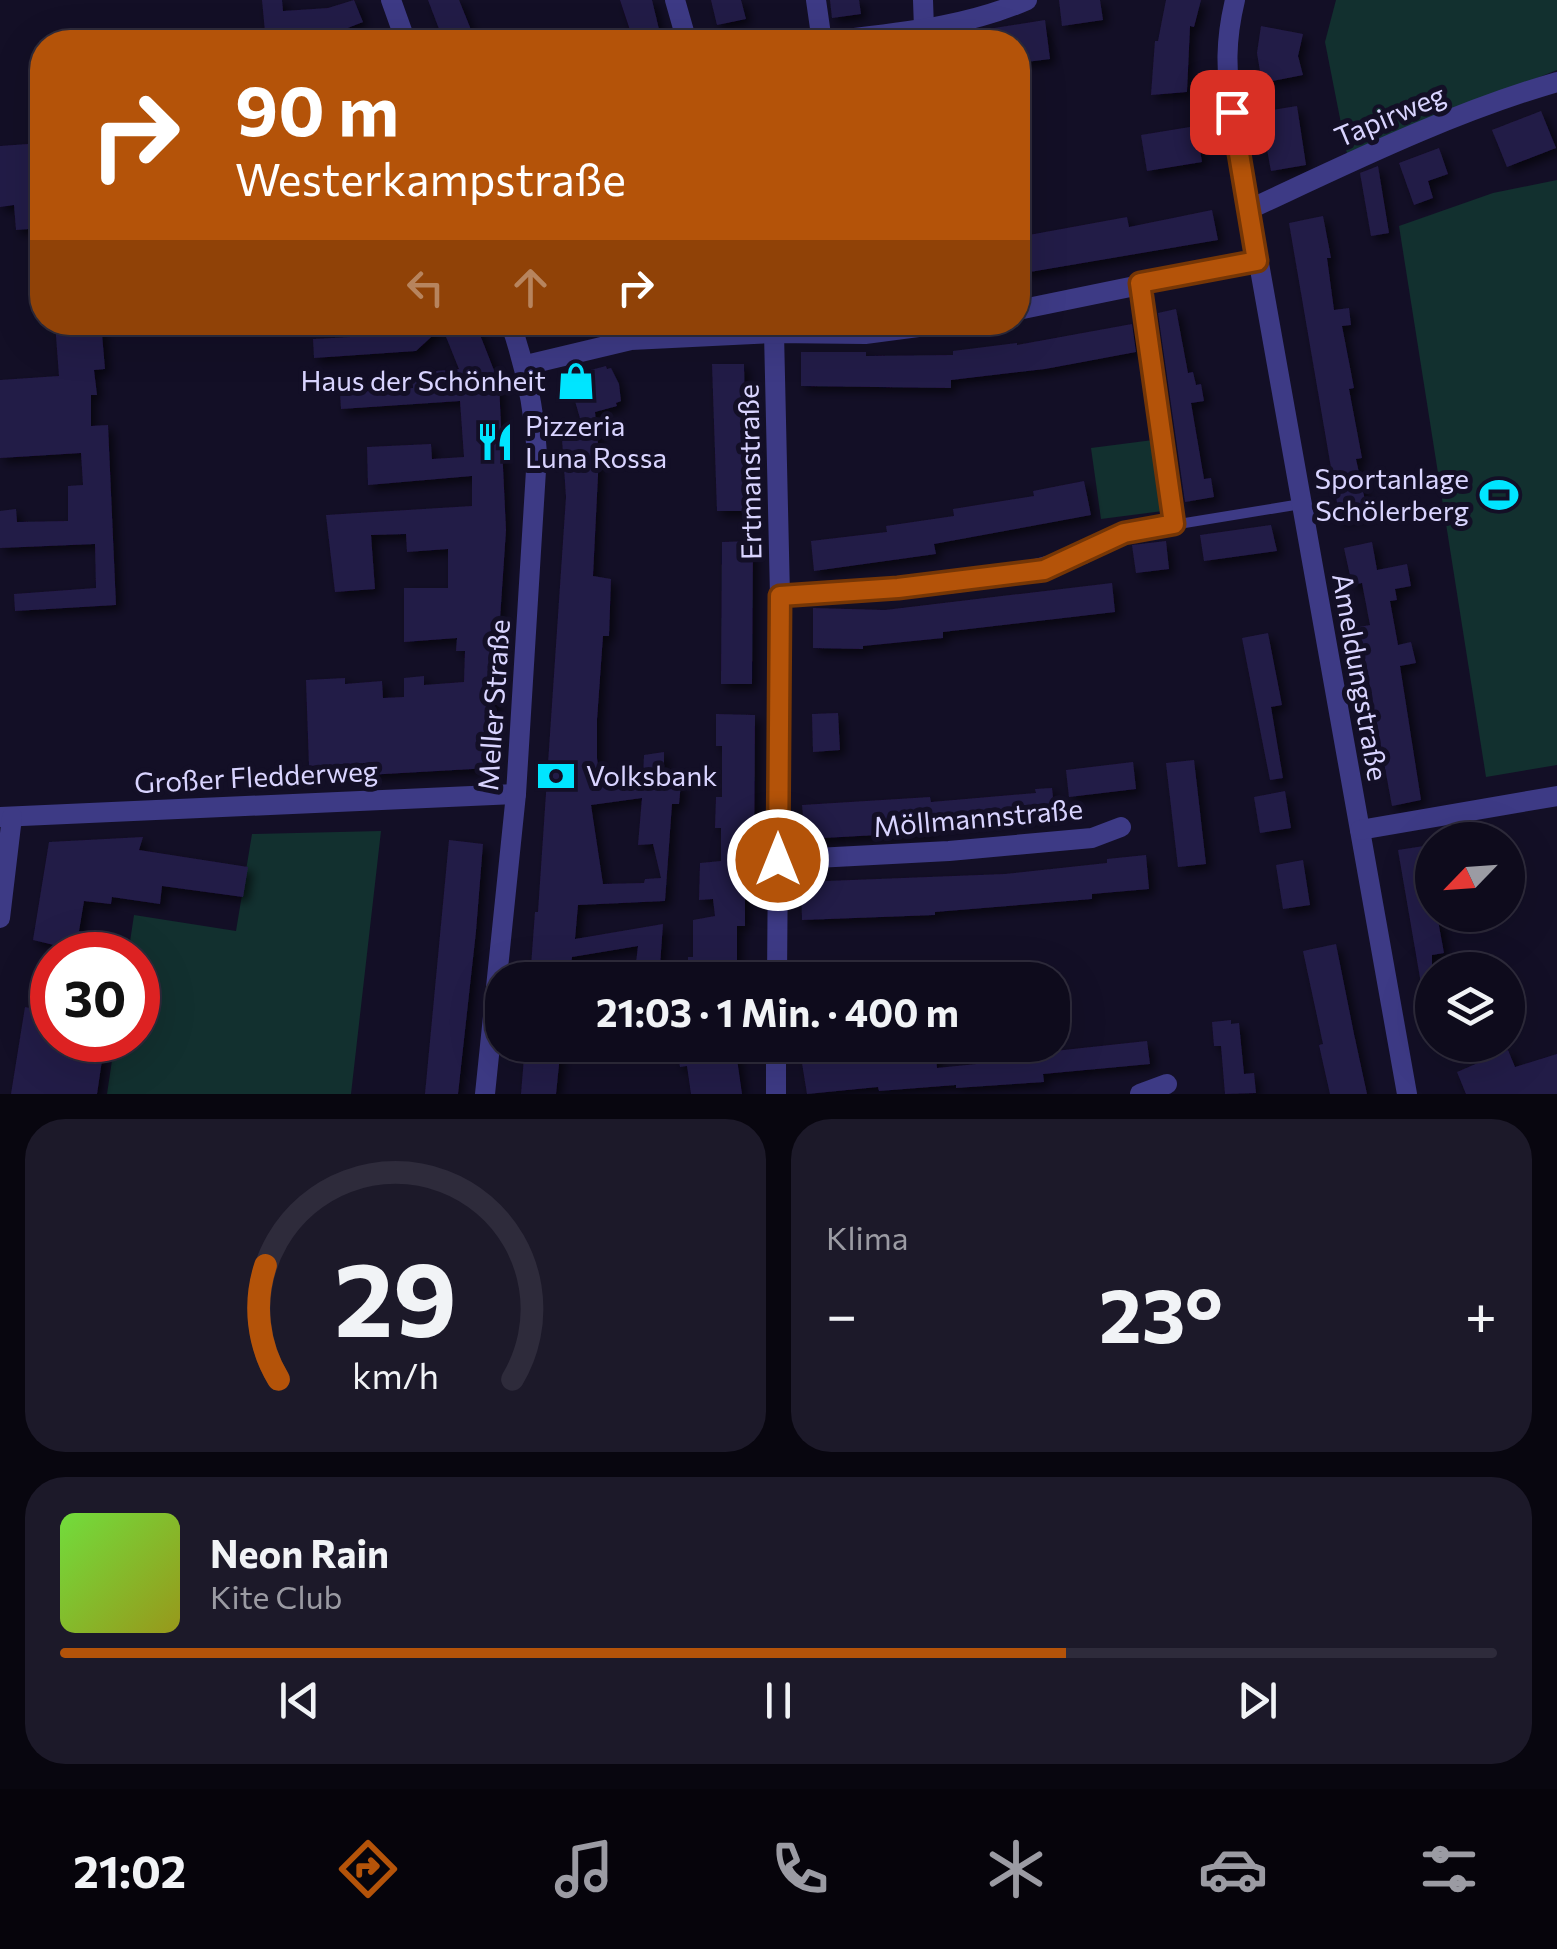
<!DOCTYPE html>
<html lang="de">
<head>
<meta charset="utf-8">
<style>
	:root { --surface:#0e0b1c; --page:#1c1929; --text:#f1f3f6; --muted:#9b9ba3; --line:#2e2b3b; --accent:#b45309 }
	body { margin:0; font-family:Commissioner,sans-serif; background:var(--page); color:var(--text); height:100vh; display:flex; flex-direction:column; font-size:38px; white-space:nowrap }
	* { box-sizing:border-box; margin:0 }
	p { font-size:32px; color:var(--muted) }
	.icon { flex:none; width:55px; height:55px; fill:none; stroke:currentColor; stroke-width:2; stroke-linecap:round; stroke-linejoin:round }
	.map { position:relative; height:1094px; overflow:hidden }
	.drawer { display:flex; flex-direction:column; gap:25px; padding:25px; background:#08060f; flex:1 }
	.drawer>* { flex:none }
	.top-card { position:absolute; left:30px; top:30px; width:1000px; height:305px; border-radius:40px; box-shadow:0 10px 40px #0002,0 0 0 2px var(--line); background:#b45309; color:#fff; overflow:hidden }
	.needle { width:65px; rotate:245deg }
	.controls { position:absolute; left:1415px; top:822px; display:grid; gap:20px }
	.controls a { display:grid; place-items:center; width:110px; height:110px; border-radius:50%; background:var(--surface); box-shadow:0 10px 40px #0002,0 0 0 2px var(--line); font-size:50px }
	.speed { position:absolute; left:30px; top:932px; display:flex; gap:20px; font-size:50px; font-weight:700; text-align:center }
	.speed>* { display:grid; place-content:center; width:130px; height:130px; border-radius:50%; background:var(--surface); box-shadow:0 10px 40px #0002,0 0 0 2px var(--line); line-height:1 }
	.speed .limit { border:15px solid #d22; background:#fff; color:#111 }
	.pin { position:absolute; display:grid; place-items:center; width:85px; height:85px; color:#fff; margin:-42px; border-radius:20px; box-shadow:0 5px 15px #0006 }
	.me { position:absolute; width:110px; margin:-55px; rotate:0deg; stroke-linejoin:round; filter:drop-shadow(0 0 8px #0008) }
	.turn { display:flex; align-items:center; gap:35px; height:210px; padding:0 40px; font-size:45px }
	.turn .icon { width:130px; height:130px; stroke-width:2.5 }
	.turn b { display:block; font-size:70px; line-height:85px }
	.lanes { display:flex; align-items:center; height:95px; padding:0 40px; background:#0003; justify-content:center; gap:50px; direction:ltr }
	.lanes .off { opacity:.35 }
	.big { font-size:75px; font-weight:700; line-height:1.1 }
	.drawer .widget { flex:1; display:flex; flex-direction:column; justify-content:center; gap:15px; min-width:0; padding:0 35px; border-radius:40px; background:var(--page) }
	.drawer .dial { align-items:center; gap:0 }
	.dial svg { height:260px; overflow:visible; fill:none; stroke:var(--line); stroke-width:7; stroke-linecap:round; text-anchor:middle }
	.dial text { fill:var(--text); stroke:none }
	.song { display:flex; align-items:center; gap:30px }
	.cover { width:120px; height:120px; border-radius:15px; background:linear-gradient(135deg,hsl(100 70% 55%),hsl(60 70% 35%)) }
	.played { height:10px; border-radius:5px; background:linear-gradient(90deg,var(--accent) 70%,var(--line) 70%) }
	.keys { display:flex; justify-content:space-around; direction:ltr }
	.heat { display:flex; justify-content:space-between; align-items:center; font-size:55px; direction:ltr }
	.drawer .tiles { flex:1; display:grid; gap:25px; grid-template-columns:1fr 1fr }
	.widget:last-child { grid-column:span 2 }
	.trip { position:absolute; left:485px; top:962px; width:585px; height:100px; border-radius:40px; background:var(--surface); box-shadow:0 10px 40px #0002,0 0 0 2px var(--line); font-weight:700; line-height:100px; text-align:center }
	.tabs { display:flex; height:160px; justify-content:space-around; align-items:center; background:#06040b; color:var(--muted) }
	.tabs .icon { width:70px; height:70px }
	.tabs .current { color:var(--accent) }
	.tabs b { font-size:45px; color:var(--text) }
	.map>svg:first-child { display:block }
	.green { fill:#12302f }
	.building { fill:#241b47; fill-rule:evenodd; filter:url(#shadow) }
	.lines { fill:none; stroke-linecap:round; stroke-linejoin:round }
	.lane { stroke:#3d3a85; stroke-width:10 }
	.street { stroke:#3d3a85; stroke-width:20 }
	.route-casing { stroke:#753606; stroke-width:25 }
	.route { stroke:#b45309; stroke-width:18 }
	.labels { text-anchor:middle; stroke-width:10; stroke-linejoin:round; paint-order:stroke }
	.street-label { font-size:28px; fill:#d9d4ff; stroke:#130f26 }
	.poi-label { font-size:28px; fill:#d9d4ff; stroke:#130f26; text-anchor:end }
</style>
</head>
<body>
<div class="map">
<svg width="1557" height="1094" viewBox="0 0 1557 1094">
	<defs>
		<filter id="shadow"><feDropShadow dx="5" dy="5" stdDeviation="5" flood-color="#0009"/></filter>
	</defs>
	<rect width="100%" height="100%" fill="#130f26"/>
	<g class="green">
		<polygon points="1336,0 1557,0 1557,70 1347,154 1325,42"/>
		<polygon points="1557,180 1557,765 1486,777 1399,226 1493,193"/>
		<polygon points="1153,440 1163,511 1101,519 1091,448"/>
		<polygon points="381,831 351,1094 107,1094 115,1040 138,1040 138,955 128,955 134,915 236,931 252,834"/>
	</g>
	<g class="building">
		<polygon points="262,0 282,0 283,11 328,8 354,0 363,22 335,33 284,35 284,42 266,42"/>
		<polygon points="428,0 459,0 476,42 444,42"/>
		<polygon points="620,0 652,0 662,42 634,42"/>
		<polygon points="711,0 741,0 746,19 717,25"/>
		<polygon points="830,0 859,0 861,14 832,18"/>
		<polygon points="1059,0 1100,0 1103,20 1062,26"/>
		<polygon points="1166,0 1201,0 1194,27 1190,26 1187,92 1151,95 1155,41 1158,41"/>
		<polygon points="1045,20 1050,59 1018,63 1018,42 983,42 982,30"/>
		<polygon points="1261,26 1303,34 1298,56 1303,75 1262,83 1257,53"/>
		<polygon points="1297,106 1306,165 1271,171 1260,112"/>
		<polygon points="1541,111 1556,148 1507,167 1492,130"/>
		<polygon points="1196,126 1202,162 1147,171 1141,135"/>
		<polygon points="42,143 42,228 16,230 14,205 0,207 0,146"/>
		<polygon points="1439,148 1448,174 1428,181 1433,198 1414,205 1399,163"/>
		<polygon points="1378,166 1389,233 1371,236 1360,173"/>
		<polygon points="1212,210 1218,240 1018,274 1018,237 1127,217 1129,227"/>
		<polygon points="1323,216 1331,258 1327,258 1334,310 1349,308 1351,325 1342,326 1354,388 1349,389 1362,458 1356,459 1368,514 1340,520 1289,223"/>
		<polygon points="1176,309 1188,373 1193,372 1196,385 1201,384 1204,401 1191,403 1204,479 1211,478 1214,497 1185,502 1158,313"/>
		<polygon points="55,322 101,322 105,369 94,370 97,395 91,395 91,426 108,425 116,605 15,611 14,594 96,588 95,544 0,548 0,511 16,509 17,522 68,521 68,486 83,485 81,453 0,458 0,380 59,376"/>
		<polygon points="350,322 475,322 499,383 506,530 490,768 367,775 366,763 309,766 306,680 345,678 345,684 382,681 383,698 404,697 404,678 424,676 424,685 464,682 465,651 456,651 457,638 404,642 404,588 448,588 448,549 407,552 406,534 371,535 375,589 335,592 326,515 472,506 472,476 368,485 367,447 431,444 432,459 464,457 460,401 341,409 340,393 413,388 412,373 459,369 442,327 416,351 314,358 313,339 351,337"/>
		<polygon points="1132,324 1136,352 1045,369 951,380 951,388 801,386 801,352 866,352 866,356 953,355 953,351 1017,343 1017,345"/>
		<polygon points="712,364 744,364 747,511 717,511"/>
		<path d="M606,366L607,369L611,368L619,384L621,401L616,403L617,406L595,412L599,455L593,576L611,579L609,636H603L597,720V758L601,786L643,779L644,755L664,752V783H681L679,804H672L665,901L578,905L575,939L663,924L659,980H634L638,946L572,957L570,980H530L535,912H538L566,497L561,424L581,422L568,376ZM642,798L638,845L653,844L661,878L645,879L644,883L603,884L591,805Z"/>
		<polygon points="1084,481 1091,515 934,544 936,554 814,571 811,541 887,532 886,526 954,516 953,509 1034,496 1033,491"/>
		<polygon points="1271,525 1277,551 1204,561 1200,535"/>
		<polygon points="753,541 752,684 721,684 722,542"/>
		<polygon points="1166,541 1169,569 1136,573 1132,545"/>
		<polygon points="1372,542 1377,570 1407,564 1411,586 1395,589 1397,600 1390,601 1398,645 1411,642 1416,663 1400,666 1421,800 1392,806 1359,627 1370,625 1362,583 1352,585 1344,548"/>
		<polygon points="1112,583 1115,612 943,632 943,638 863,646 863,649 813,648 813,608 885,610"/>
		<polygon points="1268,633 1282,705 1271,707 1283,778 1270,780 1242,638"/>
		<polygon points="838,713 840,750 813,752 812,714"/>
		<polygon points="716,714 755,715 754,865 745,865 745,926 737,926 737,980 688,980 688,957 693,957 693,920 715,916 713,899 699,900 700,863 721,861 721,828 715,828 716,797 722,797 722,746 716,746"/>
		<polygon points="1194,760 1206,864 1178,867 1166,763"/>
		<polygon points="1133,762 1136,789 1069,797 1066,770"/>
		<polygon points="1052,788 1055,816 932,827 932,832 805,839 802,805 930,797 931,802 1036,793 1035,789"/>
		<polygon points="1285,791 1291,828 1260,833 1254,797"/>
		<polygon points="143,837 139,850 248,867 243,897 162,886 160,904 112,897 111,904 84,901 79,931 121,937 118,955 96,955 33,940 49,842"/>
		<polygon points="449,840 483,844 476,931 458,1094 425,1094"/>
		<polygon points="1424,846 1432,893 1432,915 1437,915 1444,953 1432,955 1432,1000 1424,1001 1398,850"/>
		<polygon points="1146,855 1149,889 1092,894 1092,899 935,912 935,915 802,920 801,882 1005,874 1107,863 1107,859"/>
		<polygon points="1303,860 1310,905 1283,909 1276,865"/>
		<polygon points="1336,944 1354,1034 1367,1094 1330,1094 1319,1045 1323,1044 1303,951"/>
		<polygon points="43,958 52,958 52,1040 105,1040 97,1094 11,1094 25,1007 36,1009"/>
		<polygon points="1231,1020 1231,1024 1239,1023 1244,1074 1254,1073 1256,1093 1225,1094 1221,1046 1214,1046 1212,1022"/>
		<polygon points="1147,1041 1150,1064 1043,1074 1044,1082 956,1088 956,1085 879,1091 878,1087 807,1094 801,1057 860,1048 860,1051 935,1046 937,1068 1045,1057 1045,1052"/>
		<polygon points="525,1045 561,1045 556,1094 521,1094"/>
		<polygon points="676,1045 735,1045 742,1094 691,1094 687,1066 680,1067"/>
		<polygon points="1508,1050 1515,1067 1557,1054 1557,1094 1466,1094 1457,1072"/>
	</g>
	<g class="lines">
		<polyline class="lane" points="1084,554 1124,533 1301,504"/>
		<g class="street">
			<polyline points="391,0 406,42"/>
			<polyline points="675,0 687,42"/>
			<polyline points="816,0 822,42"/>
			<polyline points="923,0 924,29"/>
			<path d="M1235,0C1225,42 1226,69 1232,112L1407,1094"/>
			<path d="M821,42C890,33 962,29 1027,0"/>
			<path d="M1248,210C1349,163 1450,113 1557,82"/>
			<polyline points="1140,283 1174,524"/>
			<polyline points="1018,310 1257,261"/>
			<polyline points="771,322 774,333 780,596 777,980"/>
			<polyline points="526,365 631,340 774,333 865,334 956,322"/>
			<path d="M780,596C875,589 997,588 1084,554"/>
			<polyline points="0,817 516,794"/>
			<polyline points="1360,830 1557,796"/>
			<polyline points="778,860 949,851 1092,838 1121,827"/>
			<polyline points="0,918 12,817"/>
			<path d="M485,1094L516,794L537,454C534,407 526,367 510,322"/>
			<polyline points="776,1094 776,1045"/>
			<polyline points="1140,1094 1167,1084"/>
		</g>
	</g>
	<g class="lines">
		<g class="route-casing">
			<polyline id="route" points="778,860 780,596 898,588 1044,570 1124,533 1174,524 1140,283 1257,261 1232,112"/>
		</g>
		<use href="#route" class="route"/>
	</g>
	<defs>
		<g id="shop-bare" transform="scale(3)"><path d="M-5-2.5h2.3a2.7 3.5 0 0 1 5.4 0H5L5.5 6h-11ZM-1.5-2.5h3a1.5 2.3 0 0 0-3 0Z" fill="#00e5ff" stroke="#130f26" stroke-width="2.5" paint-order="stroke"/></g>
		<g id="restaurant-bare" transform="scale(3)"><path d="M-5-6h1v4h1v-4h1v4h1v-4h1v5L-1.5 .5V6h-2V.5L-5-1ZM5-6V6H3V1.5H1.5Q1.5-4 5-6Z" fill="#00e5ff" stroke="#130f26" stroke-width="2.5" paint-order="stroke"/></g>
		<g id="stadium-bare" transform="scale(3)"><path d="M0-5a6.5 5 0 1 0 0 10a6.5 5 0 1 0 0-10ZM-3.5-1.8h7v3.6h-7Z" fill="#00e5ff" stroke="#130f26" stroke-width="2.5" paint-order="stroke"/></g>
		<g id="bank-bare" transform="scale(3)"><path d="M-6-4H6V4H-6ZM0-2.3a2.3 2.3 0 1 0 0 4.6a2.3 2.3 0 1 0 0-4.6Z" fill="#00e5ff" stroke="#130f26" stroke-width="2.5" paint-order="stroke"/></g>
	</defs>
	<g fill-rule="evenodd">
		<use href="#shop-bare" x="576" y="381"/>
		<use href="#restaurant-bare" x="495" y="442"/>
		<use href="#stadium-bare" x="1499" y="495"/>
		<use href="#bank-bare" x="556" y="776"/>
	</g>
	<g class="labels">
		<g class="street-label">
			<text transform="translate(1390 116) rotate(-23)" y="10">Tapirweg</text>
			<text transform="translate(750 472) rotate(-91)" y="10">Ertmanstraße</text>
			<text transform="translate(1360 677) rotate(80)" y="10">Ameldungstraße</text>
			<text transform="translate(494 705) rotate(-86)" y="10">Meller Straße</text>
			<text transform="translate(256 777) rotate(-3)" y="10">Großer Fledderweg</text>
			<text transform="translate(978 818) rotate(-5)" y="10">Möllmannstraße</text>
		</g>
		<g class="poi-label">
			<text x="546" y="391">Haus der Schönheit</text>
			<text x="525" y="436" text-anchor="start">Pizzeria<tspan x="525" dy="32">Luna Rossa</tspan></text>
			<text x="1469" y="489">Sportanlage<tspan x="1469" dy="32">Schölerberg</tspan></text>
			<text x="586" y="786" text-anchor="start">Volksbank</text>
		</g>
	</g>
</svg>
<div class="controls">
<a><svg class="needle" viewBox="-14 -14 28 28"><path d="M0-13l5 13h-10z" fill="#e53935"/><path d="M0 13l5-13h-10z" fill="#9b9ba3"/></svg></a>
<a><svg class="icon" aria-label="layers" viewBox="0 0 24 24"><path d="M12 4l9 5-9 5-9-5zM3 14l9 5 9-5"/></svg></a>
</div>
<div class="speed"><div class="limit">30</div></div>
<div class="pin" style="left:1232px;top:112px;background:#d93025"><svg class="icon" aria-label="arrive" viewBox="0 0 24 24"><path d="M6 21V4h12l-3 4 3 4H6"/></svg></div>
<svg class="me" style="left:778px;top:860px" viewBox="-20 -20 40 40"><circle r="17" fill="#b45309" stroke="#fff" stroke-width="3"/><path d="M0-11L8 9 0 5-8 9z" fill="#fff"/></svg>
<div class="trip">21:03 · 1 Min. · 400 m</div>
<div class="top-card">
<div class="turn"><svg class="icon" aria-label="right" viewBox="0 0 24 24"><path d="M7 20v-9h11M14 6l5 5-5 5"/></svg><div><b>90 m</b>Westerkampstraße</div></div>
<div class="lanes"><svg class="icon off" aria-label="left" viewBox="0 0 24 24"><path d="M17 20v-9H6M10 6l-5 5 5 5"/></svg><svg class="icon off" aria-label="ahead" viewBox="0 0 24 24"><path d="M12 20V5M6 11l6-6 6 6"/></svg><svg class="icon" aria-label="right" viewBox="0 0 24 24"><path d="M7 20v-9h11M14 6l5 5-5 5"/></svg></div>
</div>
</div>
<section class="drawer">
<div class="tiles">
<div class="widget dial"><svg viewBox="0 0 100 80">
<path d="M14 69A42 42 0 1 1 86 69"/>
<path d="M14 69A42 42 0 0 1 10 34" stroke="#b45309"/>
<text x="50" y="56" font-size="32" font-weight="700">29</text>
<text x="50" y="72" font-size="11">km/h</text>
</svg></div>
<div class="widget"><p>Klima</p>
<div class="heat"><a>−</a><b class="big">23°</b><a>+</a></div>
</div>
<div class="widget">
<div class="song"><i class="cover"></i><div><b>Neon Rain</b><p>Kite Club</p></div></div>
<div class="played"></div>
<div class="keys"><svg class="icon" aria-label="previous" viewBox="0 0 24 24"><path d="M18 5L8 12l10 7zM5 5v14"/></svg><svg class="icon" aria-label="pause" viewBox="0 0 24 24"><path d="M8 5v14M16 5v14"/></svg><svg class="icon" aria-label="next" viewBox="0 0 24 24"><path d="M6 5l10 7-10 7zM19 5v14"/></svg></div>
</div>
</div>
</section>
<nav class="tabs">
<b>21:02</b>
<svg class="icon current" aria-label="directions" viewBox="0 0 24 24"><path d="M12 3l9 9-9 9-9-9zM9 14v-3h6M13 9l2 2-2 2"/></svg>
<svg class="icon" aria-label="music" viewBox="0 0 24 24"><path d="M9 18V5l10-2v13"/><circle cx="6" cy="18" r="3"/><circle cx="16" cy="16" r="3"/></svg>
<svg class="icon" aria-label="phone" viewBox="0 0 24 24"><path d="M5 4h4l2 5-3 2q2 4 5 5l2-3 5 2v4C11 20 4 13 5 4z"/></svg>
<svg class="icon" aria-label="climate" viewBox="0 0 24 24"><path d="M12 3v18M4 7l16 10M4 17L20 7"/></svg>
<svg class="icon" aria-label="car" viewBox="0 0 24 24"><path d="M5 17H2v-5l4-1 3-4h7l3 4 3 1v5h-3M9 17h6M6 11h13"/><circle cx="7" cy="17" r="2"/><circle cx="17" cy="17" r="2"/></svg>
<svg class="icon" aria-label="filters" viewBox="0 0 24 24"><path d="M4 7h16M4 17h16"/><circle cx="9" cy="7" r="2"/><circle cx="15" cy="17" r="2"/></svg>
</nav>
</body>
</html>
